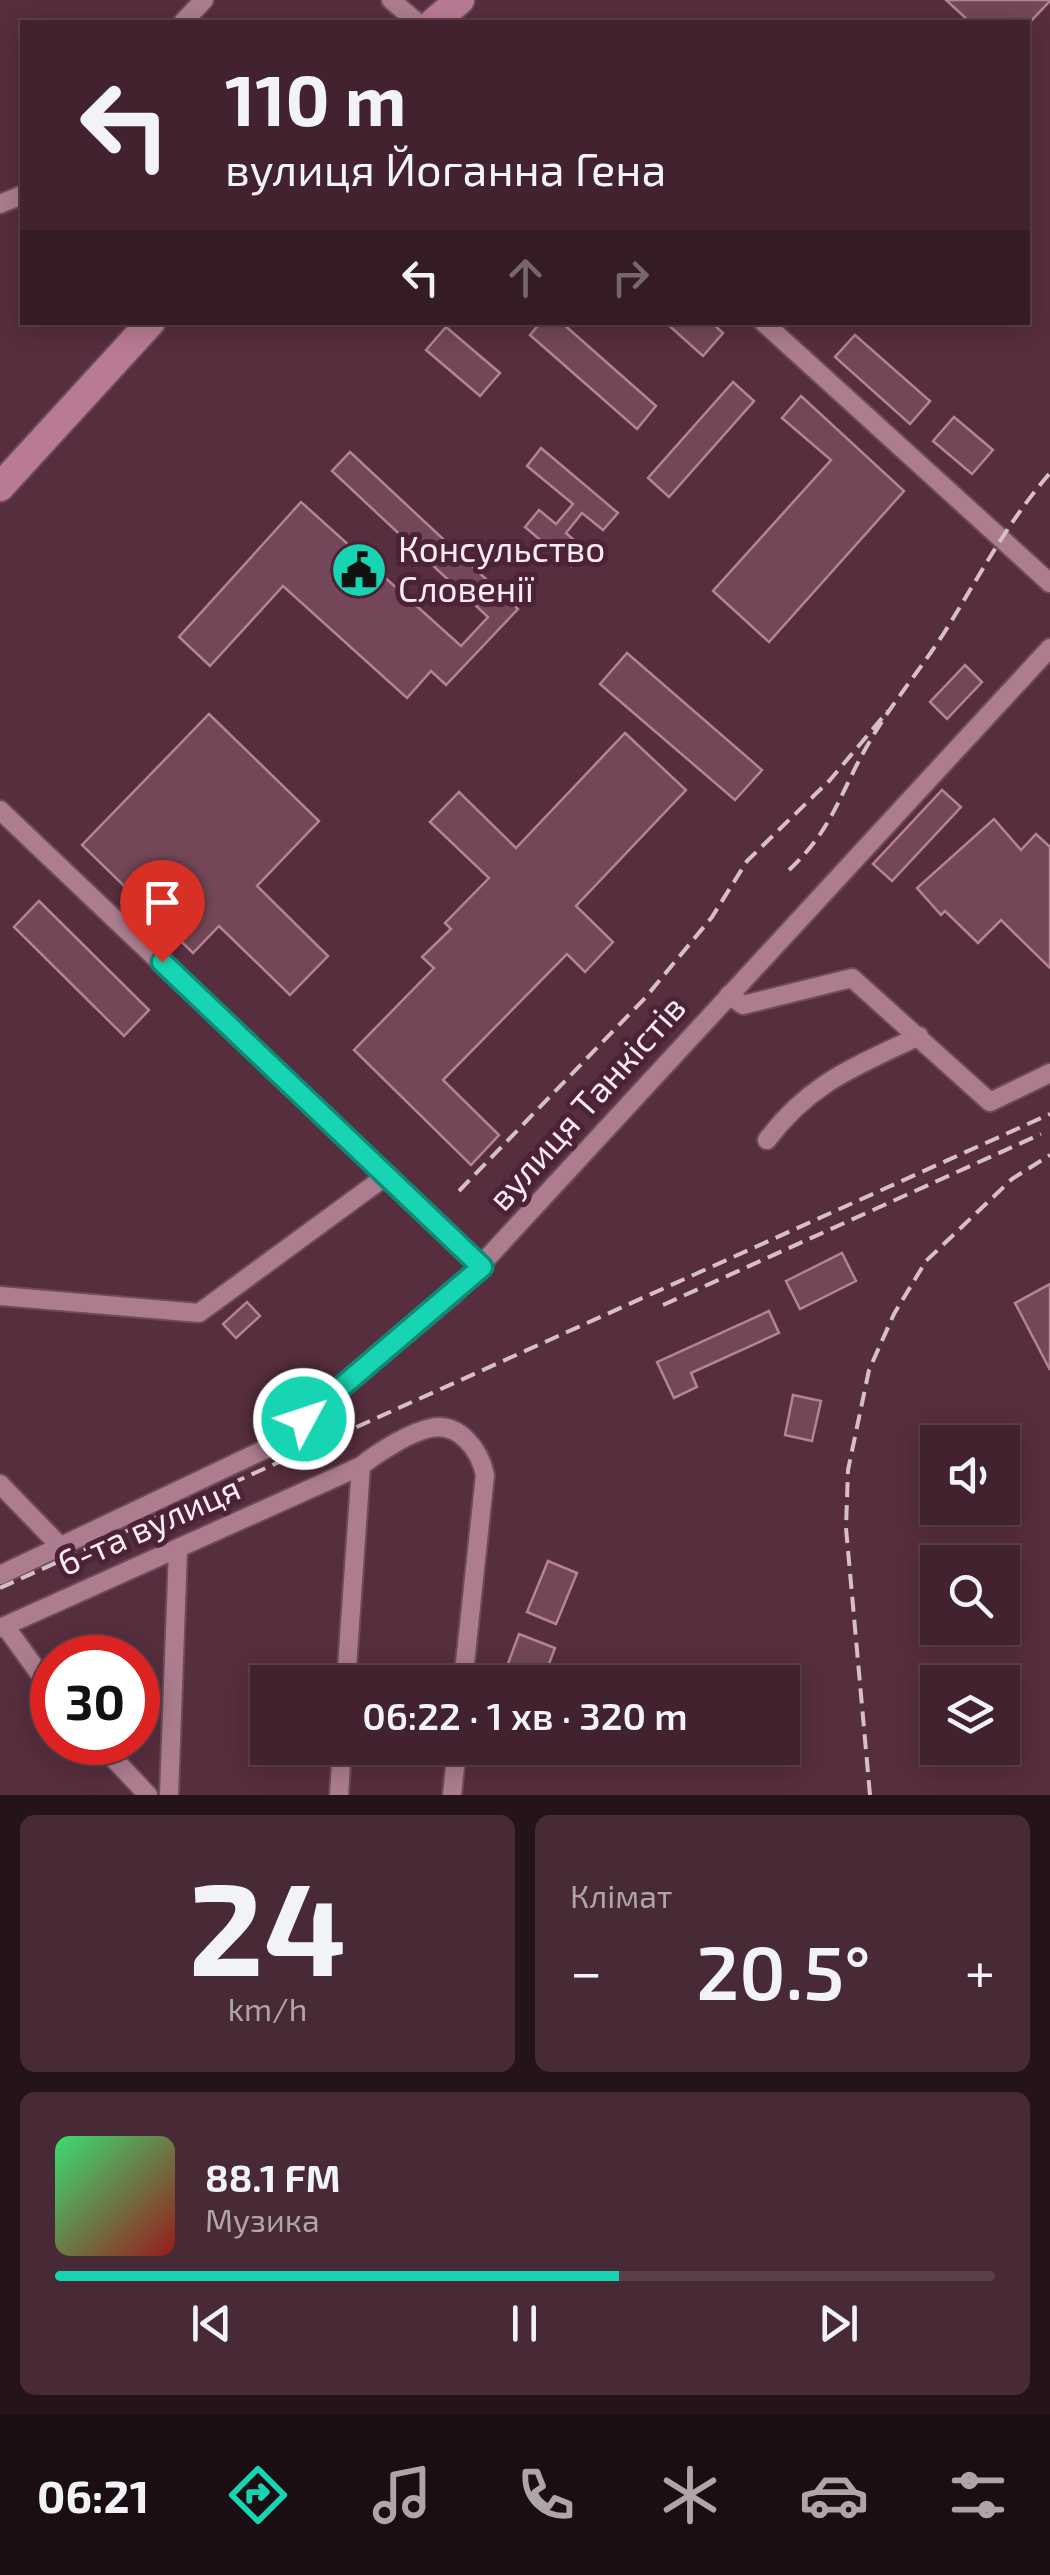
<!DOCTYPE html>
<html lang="uk">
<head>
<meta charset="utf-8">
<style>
	:root { --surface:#41222e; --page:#482a36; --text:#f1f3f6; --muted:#aea4aa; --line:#5a3f4a; --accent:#17d5b2 }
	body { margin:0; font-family:"Exo 2",sans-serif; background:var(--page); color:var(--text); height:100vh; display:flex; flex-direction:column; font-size:38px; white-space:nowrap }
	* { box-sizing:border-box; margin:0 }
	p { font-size:32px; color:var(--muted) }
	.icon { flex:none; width:55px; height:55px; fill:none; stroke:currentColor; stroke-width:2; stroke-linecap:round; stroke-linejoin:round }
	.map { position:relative; height:1795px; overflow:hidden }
	.panel { display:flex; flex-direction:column; gap:20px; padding:20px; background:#241319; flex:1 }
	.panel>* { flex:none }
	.top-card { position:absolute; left:20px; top:20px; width:1010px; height:305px; border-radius:0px; box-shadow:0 5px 25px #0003,0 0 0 2px var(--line); background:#41222e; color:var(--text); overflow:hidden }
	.controls { position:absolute; left:920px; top:1425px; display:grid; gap:20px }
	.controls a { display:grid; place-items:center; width:100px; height:100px; border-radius:0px; background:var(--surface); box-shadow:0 5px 25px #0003,0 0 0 2px var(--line); font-size:50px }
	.speed { position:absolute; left:30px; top:1635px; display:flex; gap:20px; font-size:50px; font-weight:700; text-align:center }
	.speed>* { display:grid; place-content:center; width:130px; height:130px; border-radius:50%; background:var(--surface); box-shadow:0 5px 25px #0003,0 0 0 2px var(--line); line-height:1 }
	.speed .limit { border:15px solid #d22; background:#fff; color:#111 }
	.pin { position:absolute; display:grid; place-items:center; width:85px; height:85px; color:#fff; margin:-102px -42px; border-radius:50% 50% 50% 0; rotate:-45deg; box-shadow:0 0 10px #0007 }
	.pin .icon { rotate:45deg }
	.me { position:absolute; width:110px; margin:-55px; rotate:50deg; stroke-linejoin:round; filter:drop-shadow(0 0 8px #0008) }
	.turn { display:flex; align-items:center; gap:35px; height:210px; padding:0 40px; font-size:45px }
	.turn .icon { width:130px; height:130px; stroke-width:2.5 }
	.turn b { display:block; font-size:70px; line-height:85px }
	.lanes { display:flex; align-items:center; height:95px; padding:0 40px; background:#0003; justify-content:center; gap:50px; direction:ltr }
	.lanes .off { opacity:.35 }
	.big { font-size:75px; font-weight:600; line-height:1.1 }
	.panel .widget { flex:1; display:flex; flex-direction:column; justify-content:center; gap:15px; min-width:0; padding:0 35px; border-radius:15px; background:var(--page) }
	.panel .dial { align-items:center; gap:0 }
	.dial b { font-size:130px; line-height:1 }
	.song { display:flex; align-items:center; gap:30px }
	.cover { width:120px; height:120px; border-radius:15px; background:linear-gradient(135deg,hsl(140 70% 55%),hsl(0 70% 35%)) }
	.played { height:10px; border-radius:5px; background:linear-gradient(90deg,var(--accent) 60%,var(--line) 60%) }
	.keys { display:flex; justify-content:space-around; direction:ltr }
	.heat { display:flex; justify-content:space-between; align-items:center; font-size:55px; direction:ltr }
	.panel .tiles { flex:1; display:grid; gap:20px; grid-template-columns:1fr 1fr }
	.widget:last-child { grid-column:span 2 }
	.trip { position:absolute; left:250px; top:1665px; width:550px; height:100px; border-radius:0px; background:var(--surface); box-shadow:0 5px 25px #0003,0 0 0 2px var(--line); font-weight:600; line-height:100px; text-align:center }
	.tab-bar { display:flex; height:160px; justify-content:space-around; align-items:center; background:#1a0e12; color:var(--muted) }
	.tab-bar .icon { width:70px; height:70px }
	.tab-bar .current { color:var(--accent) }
	.tab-bar b { font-size:45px; color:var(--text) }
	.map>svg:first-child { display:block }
	.building { fill:#734758; stroke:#b48395; stroke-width:2.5 }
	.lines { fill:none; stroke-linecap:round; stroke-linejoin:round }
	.minor-casing { stroke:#6d4c5a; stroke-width:22 }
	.primary-casing { stroke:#6d4c5a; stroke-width:32 }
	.minor { stroke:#ad7d8f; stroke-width:18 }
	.primary { stroke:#b97b93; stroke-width:28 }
	.rail { stroke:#d6bfc7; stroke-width:4; stroke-dasharray:15 8; stroke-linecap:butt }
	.route-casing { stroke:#0f8a74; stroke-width:25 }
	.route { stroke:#17d5b2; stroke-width:18 }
	.labels { text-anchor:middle; stroke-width:10; stroke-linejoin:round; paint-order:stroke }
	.poi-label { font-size:35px; fill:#fcebf0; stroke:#4c2334; text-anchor:start }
	.street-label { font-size:35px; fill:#fcebf0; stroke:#4c2334 }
</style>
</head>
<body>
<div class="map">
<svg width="1050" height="1795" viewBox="0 0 1050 1795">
	<rect width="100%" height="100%" fill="#572e3e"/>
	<g class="building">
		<polygon points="946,0 1050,0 1050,1 1030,22 970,22"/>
		<polygon points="541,322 561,322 656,406 637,429 530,335"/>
		<polygon points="665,322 711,322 723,333 703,356"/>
		<polygon points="446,327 500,373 480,396 426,350"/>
		<polygon points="855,335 930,401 910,424 835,357"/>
		<polygon points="733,382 754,401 669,497 648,478"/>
		<polygon points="801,396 904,491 769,642 713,591 831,460 782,418"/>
		<polygon points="954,417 993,450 972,474 933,441"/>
		<polygon points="541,448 618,513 603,530 582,513 566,533 585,550 571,566 525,527 539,510 556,524 573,504 527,466"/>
		<polygon points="350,452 518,609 446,685 431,671 407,698 283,586 210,666 179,637 301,502 461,646 488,617 332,471"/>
		<polygon points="627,653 762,770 735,800 600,684"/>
		<polygon points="965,665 982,682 947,719 930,702"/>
		<polygon points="209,714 319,821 257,886 328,956 290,995 219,926 193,953 82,845"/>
		<polygon points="625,733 686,790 576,906 613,942 585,972 567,954 443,1080 499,1135 471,1165 354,1050 434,968 422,957 451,929 445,923 489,878 430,822 459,792 516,848"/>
		<polygon points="942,790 961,807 892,881 873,864"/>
		<polygon points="994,819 1021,850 1036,834 1050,847 1050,968 1001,920 978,943 945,911 941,915 917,888"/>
		<polygon points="39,901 149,1010 124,1036 14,927"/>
		<polygon points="842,1253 856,1281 800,1309 786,1281"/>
		<polygon points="1050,1284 1050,1370 1015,1303"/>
		<polygon points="247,1302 260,1316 236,1338 223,1324"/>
		<polygon points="769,1311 779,1333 691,1373 697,1387 674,1398 657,1362"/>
		<polygon points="793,1395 821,1401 812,1441 785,1435"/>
		<polygon points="548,1561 577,1573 556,1624 527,1612"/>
		<polygon points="519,1634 555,1648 542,1682 501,1682"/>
		<polygon points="471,1748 518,1748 512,1764"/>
	</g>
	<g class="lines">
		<g class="minor-casing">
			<g id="minor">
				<polyline points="391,0 417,22"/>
				<polyline points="183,22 204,0"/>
				<polyline points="0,204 22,195"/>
				<polyline points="763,322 1050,583"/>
				<polyline points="0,810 481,1267"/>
				<polyline points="729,995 743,1005 852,978 990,1102 1050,1073"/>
				<path d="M767,1140C810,1082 857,1066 919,1036"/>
				<polyline points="0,1296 199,1313 386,1176"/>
				<polyline points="0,1484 61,1547"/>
				<polyline points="0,1575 274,1445 455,1293 1050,648"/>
				<polyline points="5,1626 52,1691"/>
				<path d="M0,1628L361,1466C377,1453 410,1432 431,1428C460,1422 480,1451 485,1475L463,1682"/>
				<polyline points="346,1682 361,1466"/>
				<polyline points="98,1742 148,1795"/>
				<polyline points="169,1795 178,1550"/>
				<polyline points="339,1795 342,1748"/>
				<polyline points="452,1795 457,1748"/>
			</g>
		</g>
		<g class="primary-casing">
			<g id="primary">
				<polyline points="434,22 460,0"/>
				<polyline points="0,487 151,322"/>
			</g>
		</g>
		<use href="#minor" class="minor"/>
		<use href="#primary" class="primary"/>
		<g class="rail">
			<path d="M789,870C835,827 840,791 870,741C892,703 920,670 944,633C979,577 1006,524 1050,473"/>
			<polyline points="459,1191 645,998 712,917 747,861 830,780 888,711"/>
			<polyline points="663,1305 1041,1134"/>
			<polyline points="0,1588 1050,1114"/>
			<polyline points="870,1795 846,1528 848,1470 869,1370 894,1314 926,1261 1012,1179 1050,1155"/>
		</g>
	</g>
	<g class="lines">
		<g class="route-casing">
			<polyline id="route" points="162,962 482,1267 304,1419"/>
		</g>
		<use href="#route" class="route"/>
	</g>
	<defs>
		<g id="civic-disc" transform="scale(2.875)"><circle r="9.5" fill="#17d5b2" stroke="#4c2334"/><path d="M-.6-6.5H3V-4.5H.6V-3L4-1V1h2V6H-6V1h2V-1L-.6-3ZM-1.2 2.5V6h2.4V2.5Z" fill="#111"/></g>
	</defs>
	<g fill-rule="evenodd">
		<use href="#civic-disc" x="359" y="570"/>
	</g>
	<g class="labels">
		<g class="poi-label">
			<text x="398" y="562">Консульство<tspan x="398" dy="40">Словенії</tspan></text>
		</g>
		<g class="street-label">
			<text transform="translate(587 1103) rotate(-48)" y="12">вулиця Танкістів</text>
			<text transform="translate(149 1526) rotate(-24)" y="12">6-та вулиця</text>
		</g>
	</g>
</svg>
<div class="controls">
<a><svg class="icon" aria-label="sound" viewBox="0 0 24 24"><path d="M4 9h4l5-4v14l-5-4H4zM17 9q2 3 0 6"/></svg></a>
<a><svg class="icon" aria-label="search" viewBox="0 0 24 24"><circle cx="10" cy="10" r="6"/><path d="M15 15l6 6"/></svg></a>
<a><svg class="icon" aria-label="layers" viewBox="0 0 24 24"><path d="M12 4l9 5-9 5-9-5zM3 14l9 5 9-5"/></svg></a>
</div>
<div class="speed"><div class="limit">30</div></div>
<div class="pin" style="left:162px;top:962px;background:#d93025"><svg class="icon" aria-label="arrive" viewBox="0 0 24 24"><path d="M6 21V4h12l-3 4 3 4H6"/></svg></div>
<svg class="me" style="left:304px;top:1419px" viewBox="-20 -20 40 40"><circle r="17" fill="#17d5b2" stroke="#fff" stroke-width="3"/><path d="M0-11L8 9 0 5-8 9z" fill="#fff"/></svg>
<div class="trip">06:22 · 1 хв · 320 m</div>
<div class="top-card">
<div class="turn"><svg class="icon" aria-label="left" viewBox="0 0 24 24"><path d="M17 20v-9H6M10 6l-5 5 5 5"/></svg><div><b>110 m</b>вулиця Йоганна Гена</div></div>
<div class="lanes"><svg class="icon" aria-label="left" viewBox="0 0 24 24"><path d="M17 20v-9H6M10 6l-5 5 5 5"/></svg><svg class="icon off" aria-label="ahead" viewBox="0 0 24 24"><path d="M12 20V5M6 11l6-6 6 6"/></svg><svg class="icon off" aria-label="right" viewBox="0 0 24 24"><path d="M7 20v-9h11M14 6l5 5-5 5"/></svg></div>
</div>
</div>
<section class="panel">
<div class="tiles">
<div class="widget dial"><b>24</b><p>km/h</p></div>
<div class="widget"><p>Клімат</p>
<div class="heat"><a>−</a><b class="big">20.5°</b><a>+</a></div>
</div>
<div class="widget">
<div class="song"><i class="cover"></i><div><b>88.1 FM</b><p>Музика</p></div></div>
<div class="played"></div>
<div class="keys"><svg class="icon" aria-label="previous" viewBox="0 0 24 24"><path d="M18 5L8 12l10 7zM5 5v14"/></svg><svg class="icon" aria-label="pause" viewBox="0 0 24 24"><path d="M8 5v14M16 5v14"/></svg><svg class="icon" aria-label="next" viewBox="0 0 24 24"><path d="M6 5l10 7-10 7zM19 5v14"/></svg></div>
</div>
</div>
</section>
<nav class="tab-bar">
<b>06:21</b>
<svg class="icon current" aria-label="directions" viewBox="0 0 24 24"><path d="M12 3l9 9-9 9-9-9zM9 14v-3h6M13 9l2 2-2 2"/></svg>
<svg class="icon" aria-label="music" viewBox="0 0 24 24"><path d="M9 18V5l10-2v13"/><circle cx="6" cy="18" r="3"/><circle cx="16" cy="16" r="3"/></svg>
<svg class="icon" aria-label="phone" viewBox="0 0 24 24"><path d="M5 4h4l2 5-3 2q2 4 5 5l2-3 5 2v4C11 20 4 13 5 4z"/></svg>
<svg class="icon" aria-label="climate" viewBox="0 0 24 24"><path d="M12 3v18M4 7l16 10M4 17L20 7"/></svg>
<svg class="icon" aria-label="car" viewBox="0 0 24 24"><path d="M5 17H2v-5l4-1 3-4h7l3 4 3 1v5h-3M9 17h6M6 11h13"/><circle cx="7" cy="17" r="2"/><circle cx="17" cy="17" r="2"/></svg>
<svg class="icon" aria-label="filters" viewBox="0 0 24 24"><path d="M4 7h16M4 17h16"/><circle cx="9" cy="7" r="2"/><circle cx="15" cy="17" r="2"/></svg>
</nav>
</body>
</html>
